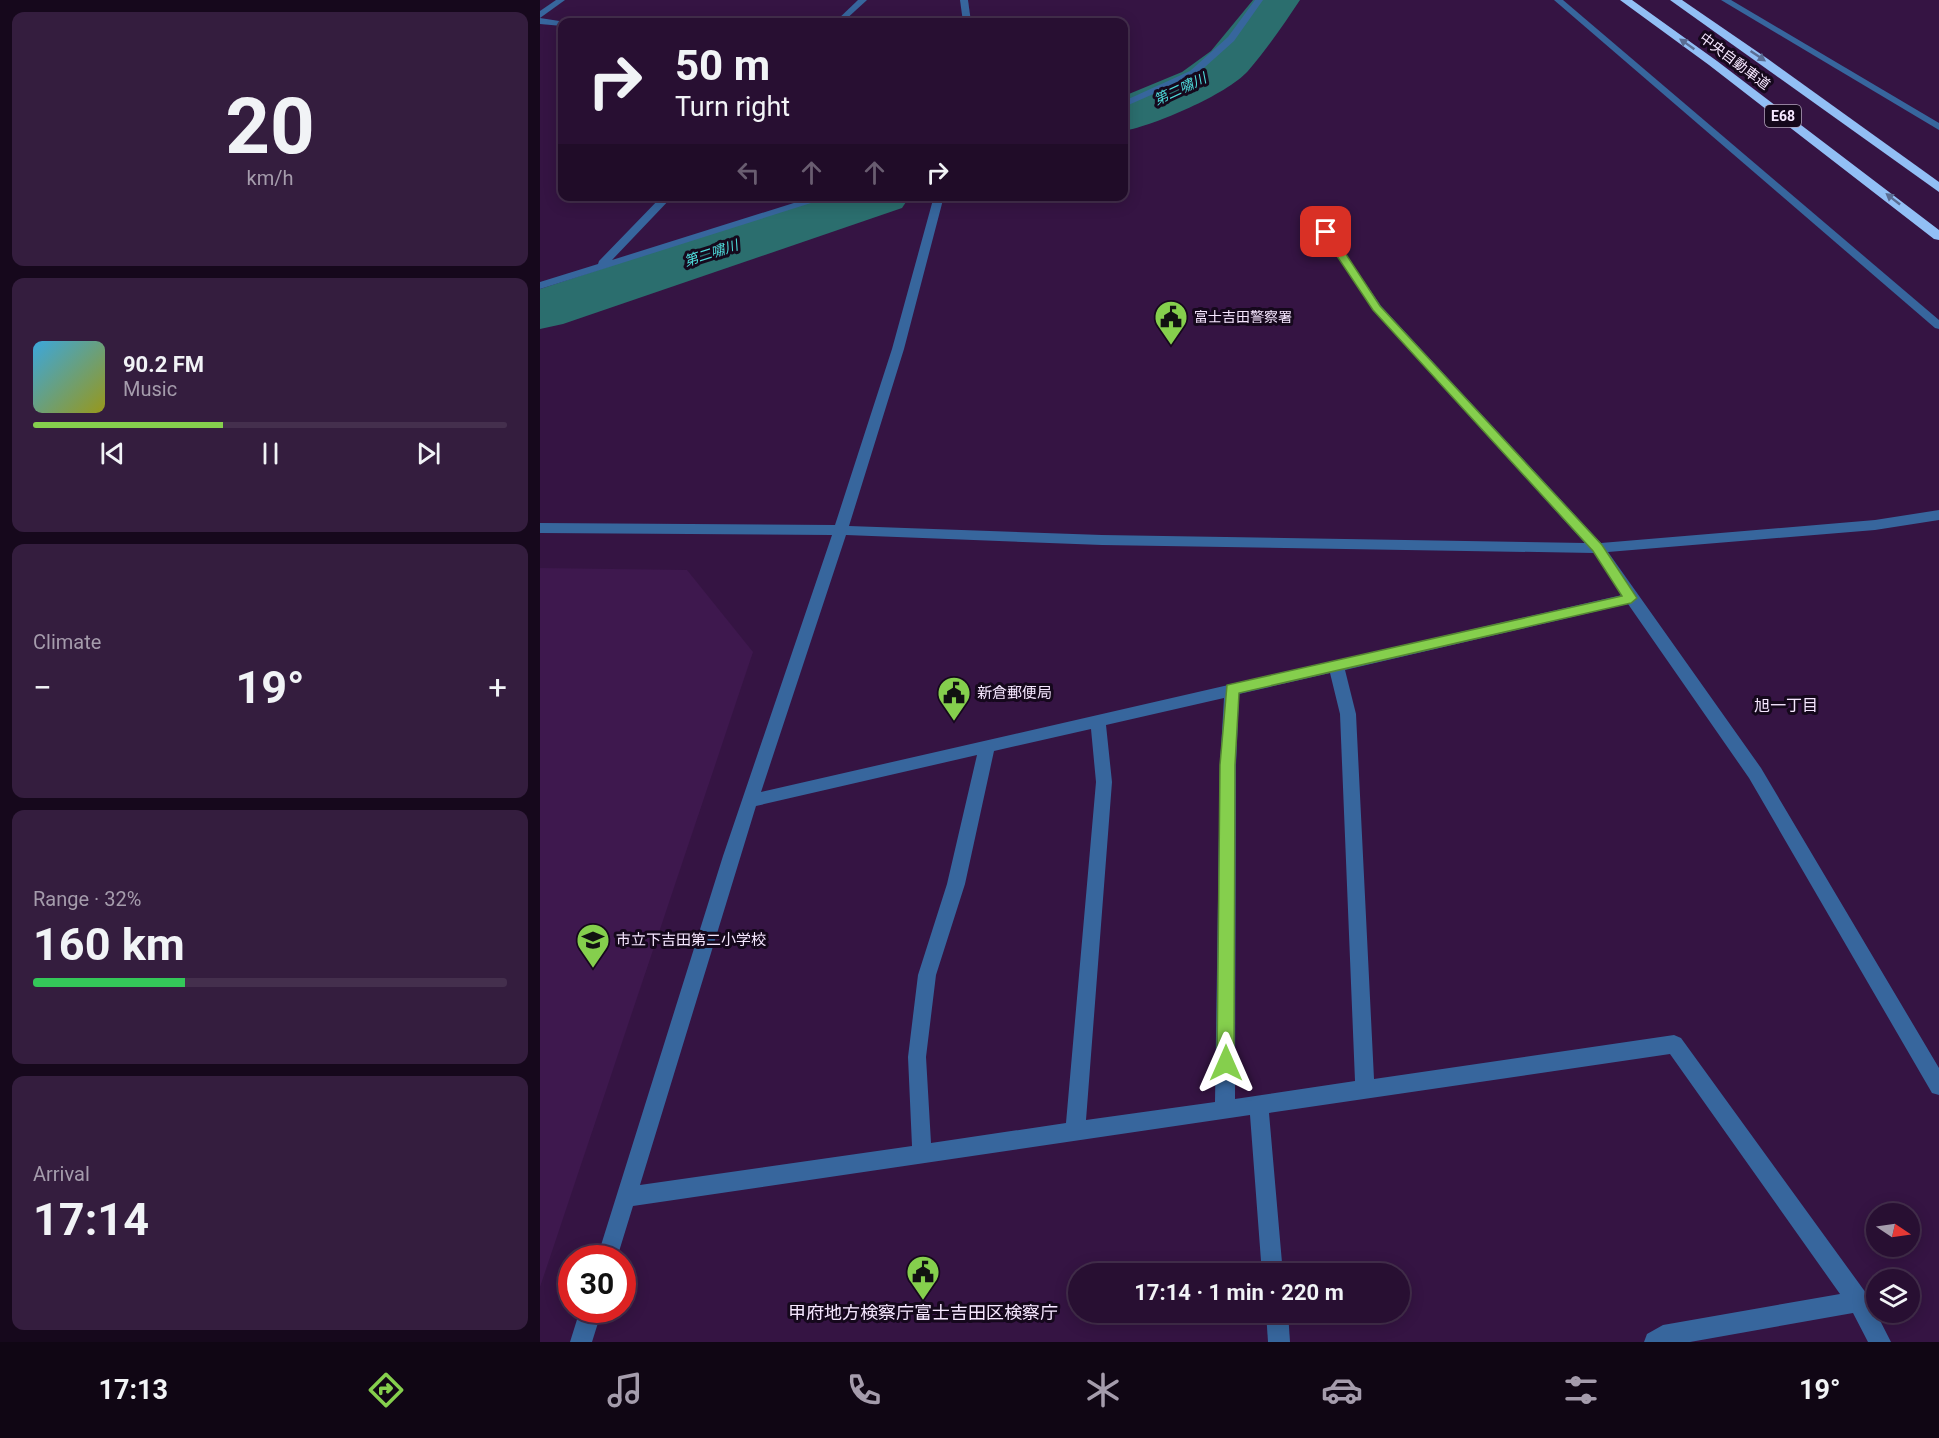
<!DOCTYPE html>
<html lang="en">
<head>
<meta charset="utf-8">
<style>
	:root { --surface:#280f32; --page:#341d3e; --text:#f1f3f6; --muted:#a59cac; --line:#442f4d; --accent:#85cf4d }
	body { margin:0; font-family:Roboto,"Noto Sans JP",sans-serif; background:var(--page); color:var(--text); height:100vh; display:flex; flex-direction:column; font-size:22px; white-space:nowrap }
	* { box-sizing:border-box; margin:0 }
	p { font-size:20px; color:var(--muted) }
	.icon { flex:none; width:33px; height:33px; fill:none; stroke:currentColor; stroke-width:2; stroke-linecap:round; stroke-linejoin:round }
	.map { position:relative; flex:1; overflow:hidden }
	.sheet { display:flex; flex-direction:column; gap:12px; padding:12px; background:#16081c; width:540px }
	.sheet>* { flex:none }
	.hud { position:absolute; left:18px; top:18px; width:570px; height:183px; border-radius:12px; box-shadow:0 3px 15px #0003,0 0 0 2px var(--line); background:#280f32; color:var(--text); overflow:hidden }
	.needle { width:39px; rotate:103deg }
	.fabs { position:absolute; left:1326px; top:1203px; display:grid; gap:12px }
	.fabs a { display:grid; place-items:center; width:54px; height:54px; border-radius:50%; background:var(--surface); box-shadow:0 3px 15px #0003,0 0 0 2px var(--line); font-size:30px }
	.speed { position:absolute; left:18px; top:1245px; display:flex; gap:12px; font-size:30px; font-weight:700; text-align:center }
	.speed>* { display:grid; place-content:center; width:78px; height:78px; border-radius:50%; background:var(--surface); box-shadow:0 3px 15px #0003,0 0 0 2px var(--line); line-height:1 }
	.speed .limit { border:9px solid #d22; background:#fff; color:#111 }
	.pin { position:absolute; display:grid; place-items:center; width:51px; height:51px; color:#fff; margin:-26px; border-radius:12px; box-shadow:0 3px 9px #0006 }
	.me { position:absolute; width:66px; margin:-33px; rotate:0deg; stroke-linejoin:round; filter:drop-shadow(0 0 4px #0008) }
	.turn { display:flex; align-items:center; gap:21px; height:126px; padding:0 18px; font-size:27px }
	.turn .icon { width:78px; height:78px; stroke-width:2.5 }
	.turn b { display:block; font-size:42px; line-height:51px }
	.lanes { display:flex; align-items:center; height:57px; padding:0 18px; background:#0003; justify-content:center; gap:30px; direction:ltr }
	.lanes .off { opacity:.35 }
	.big { font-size:45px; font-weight:700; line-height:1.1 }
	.sheet .widget { flex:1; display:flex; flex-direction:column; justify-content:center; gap:9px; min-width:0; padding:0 21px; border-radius:12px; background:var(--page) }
	.sheet .dial { align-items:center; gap:0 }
	.dial b { font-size:78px; line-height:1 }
	.song { display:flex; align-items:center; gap:18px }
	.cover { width:72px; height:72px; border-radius:9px; background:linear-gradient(135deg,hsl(200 70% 55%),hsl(60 70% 35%)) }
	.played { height:6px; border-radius:3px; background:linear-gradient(90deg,var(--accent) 40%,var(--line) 40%) }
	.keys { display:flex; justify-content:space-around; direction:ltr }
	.heat { display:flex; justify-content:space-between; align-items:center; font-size:33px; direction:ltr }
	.charge { height:9px; border-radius:4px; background:linear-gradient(90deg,#34c759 32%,var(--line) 0) }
	.trip { position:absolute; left:528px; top:1263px; width:342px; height:60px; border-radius:30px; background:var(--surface); box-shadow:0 3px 15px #0003,0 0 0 2px var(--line); font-weight:700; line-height:60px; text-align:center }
	.tab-bar { display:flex; height:96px; justify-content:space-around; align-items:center; background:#100614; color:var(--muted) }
	.tab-bar .icon { width:42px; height:42px }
	.tab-bar .on { color:var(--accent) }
	.tab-bar b { font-size:27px; color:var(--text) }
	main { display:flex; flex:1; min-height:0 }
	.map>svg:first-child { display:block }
	.built { fill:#3e184e }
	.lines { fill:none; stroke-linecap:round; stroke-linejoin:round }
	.river { fill:#2b6e6e; fill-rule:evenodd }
	.minor { fill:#37669d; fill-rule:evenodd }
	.highway { fill:#92bff5; fill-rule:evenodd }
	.oneway { fill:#5a6d93 }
	.route { fill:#85cf4d; stroke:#568732; stroke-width:1.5 }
	.labels { text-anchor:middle; stroke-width:6; stroke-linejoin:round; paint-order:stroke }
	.far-street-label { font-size:14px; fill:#f6e7ff; stroke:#15081c }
	.far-water-label { font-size:14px; font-style:italic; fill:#4edbda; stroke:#15081c }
	.shield { fill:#15081c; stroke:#b2a4bb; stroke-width:1.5 }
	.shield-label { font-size:14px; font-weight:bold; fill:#f6e7ff }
	.far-poi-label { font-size:14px; fill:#f6e7ff; stroke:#15081c; text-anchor:start }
	.poi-label { font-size:15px; fill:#f6e7ff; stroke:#15081c; text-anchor:start }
	.neighbourhood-label { font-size:16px; fill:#f6e7ff; stroke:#15081c }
	.near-poi-label { font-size:18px; fill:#f6e7ff; stroke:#15081c }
</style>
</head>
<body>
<main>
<section class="sheet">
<div class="widget dial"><b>20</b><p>km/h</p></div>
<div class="widget">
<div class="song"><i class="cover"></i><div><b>90.2 FM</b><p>Music</p></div></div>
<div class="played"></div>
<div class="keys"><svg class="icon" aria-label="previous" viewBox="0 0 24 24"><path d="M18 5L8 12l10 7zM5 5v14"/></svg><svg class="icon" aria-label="pause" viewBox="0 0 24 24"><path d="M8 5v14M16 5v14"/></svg><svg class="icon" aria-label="next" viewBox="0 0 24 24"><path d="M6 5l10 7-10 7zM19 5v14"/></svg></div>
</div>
<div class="widget"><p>Climate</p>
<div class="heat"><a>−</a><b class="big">19°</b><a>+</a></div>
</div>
<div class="widget"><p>Range · 32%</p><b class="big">160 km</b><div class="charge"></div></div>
<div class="widget"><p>Arrival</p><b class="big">17:14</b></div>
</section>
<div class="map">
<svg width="1399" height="1342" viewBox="0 0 1399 1342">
	<rect width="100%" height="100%" fill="#351443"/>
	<polygon class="built" points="0,568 147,570 213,652 0,1287"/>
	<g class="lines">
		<g class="river">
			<path d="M713,0H760C744,24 727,49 708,71C686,95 615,125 584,131V96L642,72L671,51Z"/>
			<polygon points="283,196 370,196 362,208 23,324 0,329 0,289"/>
		</g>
		<g class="minor">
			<polygon points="16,0 25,0 0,18 0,11"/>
			<polygon points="318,0 327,0 303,22 295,22"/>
			<polygon points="420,0 428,0 431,22 423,22"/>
			<polygon points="715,0 723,0 694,41 656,75 584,107 584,101 650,71 688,37"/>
			<polygon points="1014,0 1023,0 1399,320 1399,329 1395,328"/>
			<polygon points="1181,0 1191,0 1399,123 1399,130"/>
			<polygon points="0,18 26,22 22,22 22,26 0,24"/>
			<polygon points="122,196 133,196 72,260 276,196 293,196 0,289 0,282 58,264 59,261"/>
			<path d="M394,196H404L364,349L309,526L562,535L1045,543L833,310L792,248L782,235L770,225L775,222L790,231L841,306L1061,543L1335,520L1399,510V520L1335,530L1068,552L1221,768L1399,1068V1095L1392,1093L1209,778L1088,604L805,670L816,714L834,1079L1134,1035L1141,1038L1326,1293L1351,1342H1328L1313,1313L1150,1342H1104L1107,1334L1123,1325L1300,1294L1130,1054L729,1113L743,1274H722L710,1115L93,1206L77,1258H57L183,856L292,535L0,533V523L295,525L352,349ZM306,535L562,545L1054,553L1082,595L221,792ZM790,673L800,714L815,1081L695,1099L696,765L699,694ZM684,698L680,765L675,1102L546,1120L572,782L566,725ZM551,729L556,782L526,1123L391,1143L386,1057L396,975L425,884L454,751ZM437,755L407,884L378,975L368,1057L372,1146L100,1185L216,806Z"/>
			<polygon points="40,1310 62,1310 52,1342 30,1342"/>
			<polygon points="726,1312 748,1312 750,1342 728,1342"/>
		</g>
		<g class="highway">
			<polygon points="1080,0 1092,0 1177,61 1399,230 1399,240 1394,239 1169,65"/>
			<polygon points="1130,0 1142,0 1228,59 1399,182 1399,192"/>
		</g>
	</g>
	<defs><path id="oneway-solid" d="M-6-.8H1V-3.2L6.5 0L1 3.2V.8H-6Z" transform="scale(1.5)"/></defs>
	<g class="oneway">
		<use href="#oneway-solid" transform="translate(1147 44) rotate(-145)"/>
		<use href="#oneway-solid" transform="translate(1218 56) rotate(34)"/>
		<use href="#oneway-solid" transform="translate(1353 199) rotate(-142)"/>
	</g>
	<polygon class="route" points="783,230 790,230 840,306 1062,545 1097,598 1091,603 699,693 695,765 694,1063 692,1069 686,1071 680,1069 677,1063 680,765 687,685 1082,596 1053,551 833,310 781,232"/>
	<defs>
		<g id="civic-pin" transform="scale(1.725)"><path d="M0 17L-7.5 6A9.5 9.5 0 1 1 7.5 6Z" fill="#85cf4d" stroke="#15081c"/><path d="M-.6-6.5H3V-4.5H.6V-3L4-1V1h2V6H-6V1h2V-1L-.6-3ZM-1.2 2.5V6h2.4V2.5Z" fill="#111"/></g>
		<g id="school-pin" transform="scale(1.725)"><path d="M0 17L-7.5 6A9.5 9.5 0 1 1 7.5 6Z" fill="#85cf4d" stroke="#15081c"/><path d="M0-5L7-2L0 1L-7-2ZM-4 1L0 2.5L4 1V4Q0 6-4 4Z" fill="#111"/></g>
	</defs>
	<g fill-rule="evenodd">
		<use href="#civic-pin" x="631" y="317"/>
		<use href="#civic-pin" x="414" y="693"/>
		<use href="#school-pin" x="53" y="940"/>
		<use href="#civic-pin" x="383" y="1272"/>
	</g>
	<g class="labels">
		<g class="far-street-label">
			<text transform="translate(1195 61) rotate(37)" y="5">中央自動車道</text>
		</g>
		<g class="far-water-label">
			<text transform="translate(640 89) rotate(-25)" y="5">第二嘯川</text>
			<text transform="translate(171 253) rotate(-18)" y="5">第二嘯川</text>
		</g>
		<rect class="shield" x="1225" y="105" width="36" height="22" rx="4.5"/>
		<g class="shield-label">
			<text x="1243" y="121">E68</text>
		</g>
		<g class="far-poi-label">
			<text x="654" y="322">富士吉田警察署</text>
		</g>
		<g class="poi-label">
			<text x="437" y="698">新倉郵便局</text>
			<text x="76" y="945">市立下吉田第二小学校</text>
		</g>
		<g class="neighbourhood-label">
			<text x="1246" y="711">旭一丁目</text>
		</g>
		<g class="near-poi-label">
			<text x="383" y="1319">甲府地方検察庁富士吉田区検察庁</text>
		</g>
	</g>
</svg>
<div class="fabs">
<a><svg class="needle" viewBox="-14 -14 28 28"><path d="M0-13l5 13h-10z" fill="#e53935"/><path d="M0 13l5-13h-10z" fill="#a59cac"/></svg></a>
<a><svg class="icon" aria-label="layers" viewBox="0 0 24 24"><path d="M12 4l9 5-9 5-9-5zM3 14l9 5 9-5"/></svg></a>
</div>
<div class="speed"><div class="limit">30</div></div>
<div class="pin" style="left:786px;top:232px;background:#d93025"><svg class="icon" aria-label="arrive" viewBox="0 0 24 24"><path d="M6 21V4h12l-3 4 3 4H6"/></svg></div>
<svg class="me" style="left:686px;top:1063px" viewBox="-20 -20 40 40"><path d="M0-17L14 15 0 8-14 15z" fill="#85cf4d" stroke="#fff" stroke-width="4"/></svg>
<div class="trip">17:14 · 1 min · 220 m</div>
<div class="hud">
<div class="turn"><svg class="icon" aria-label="right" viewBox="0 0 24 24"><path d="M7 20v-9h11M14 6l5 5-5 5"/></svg><div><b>50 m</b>Turn right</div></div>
<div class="lanes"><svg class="icon off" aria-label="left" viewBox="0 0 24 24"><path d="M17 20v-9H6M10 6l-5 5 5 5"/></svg><svg class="icon off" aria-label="ahead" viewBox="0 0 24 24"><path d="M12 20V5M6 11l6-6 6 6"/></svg><svg class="icon off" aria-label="ahead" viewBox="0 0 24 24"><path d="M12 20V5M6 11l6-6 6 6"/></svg><svg class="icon" aria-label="right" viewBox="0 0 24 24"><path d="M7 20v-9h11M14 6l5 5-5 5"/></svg></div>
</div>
</div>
</main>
<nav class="tab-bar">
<b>17:13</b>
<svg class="icon on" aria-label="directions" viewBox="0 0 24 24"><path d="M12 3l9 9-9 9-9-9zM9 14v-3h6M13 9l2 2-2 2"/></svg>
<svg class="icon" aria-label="music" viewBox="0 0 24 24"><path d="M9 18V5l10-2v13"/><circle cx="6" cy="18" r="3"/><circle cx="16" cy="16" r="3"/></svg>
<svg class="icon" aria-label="phone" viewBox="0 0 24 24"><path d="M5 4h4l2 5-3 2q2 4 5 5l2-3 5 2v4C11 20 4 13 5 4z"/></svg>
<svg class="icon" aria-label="climate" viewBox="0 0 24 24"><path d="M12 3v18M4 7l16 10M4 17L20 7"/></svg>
<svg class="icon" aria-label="car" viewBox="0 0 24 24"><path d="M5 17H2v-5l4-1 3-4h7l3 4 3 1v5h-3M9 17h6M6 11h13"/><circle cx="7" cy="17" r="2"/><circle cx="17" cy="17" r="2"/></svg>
<svg class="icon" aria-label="filters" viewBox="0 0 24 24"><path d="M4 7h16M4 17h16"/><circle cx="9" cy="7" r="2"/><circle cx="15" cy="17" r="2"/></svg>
<b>19°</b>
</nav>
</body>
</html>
